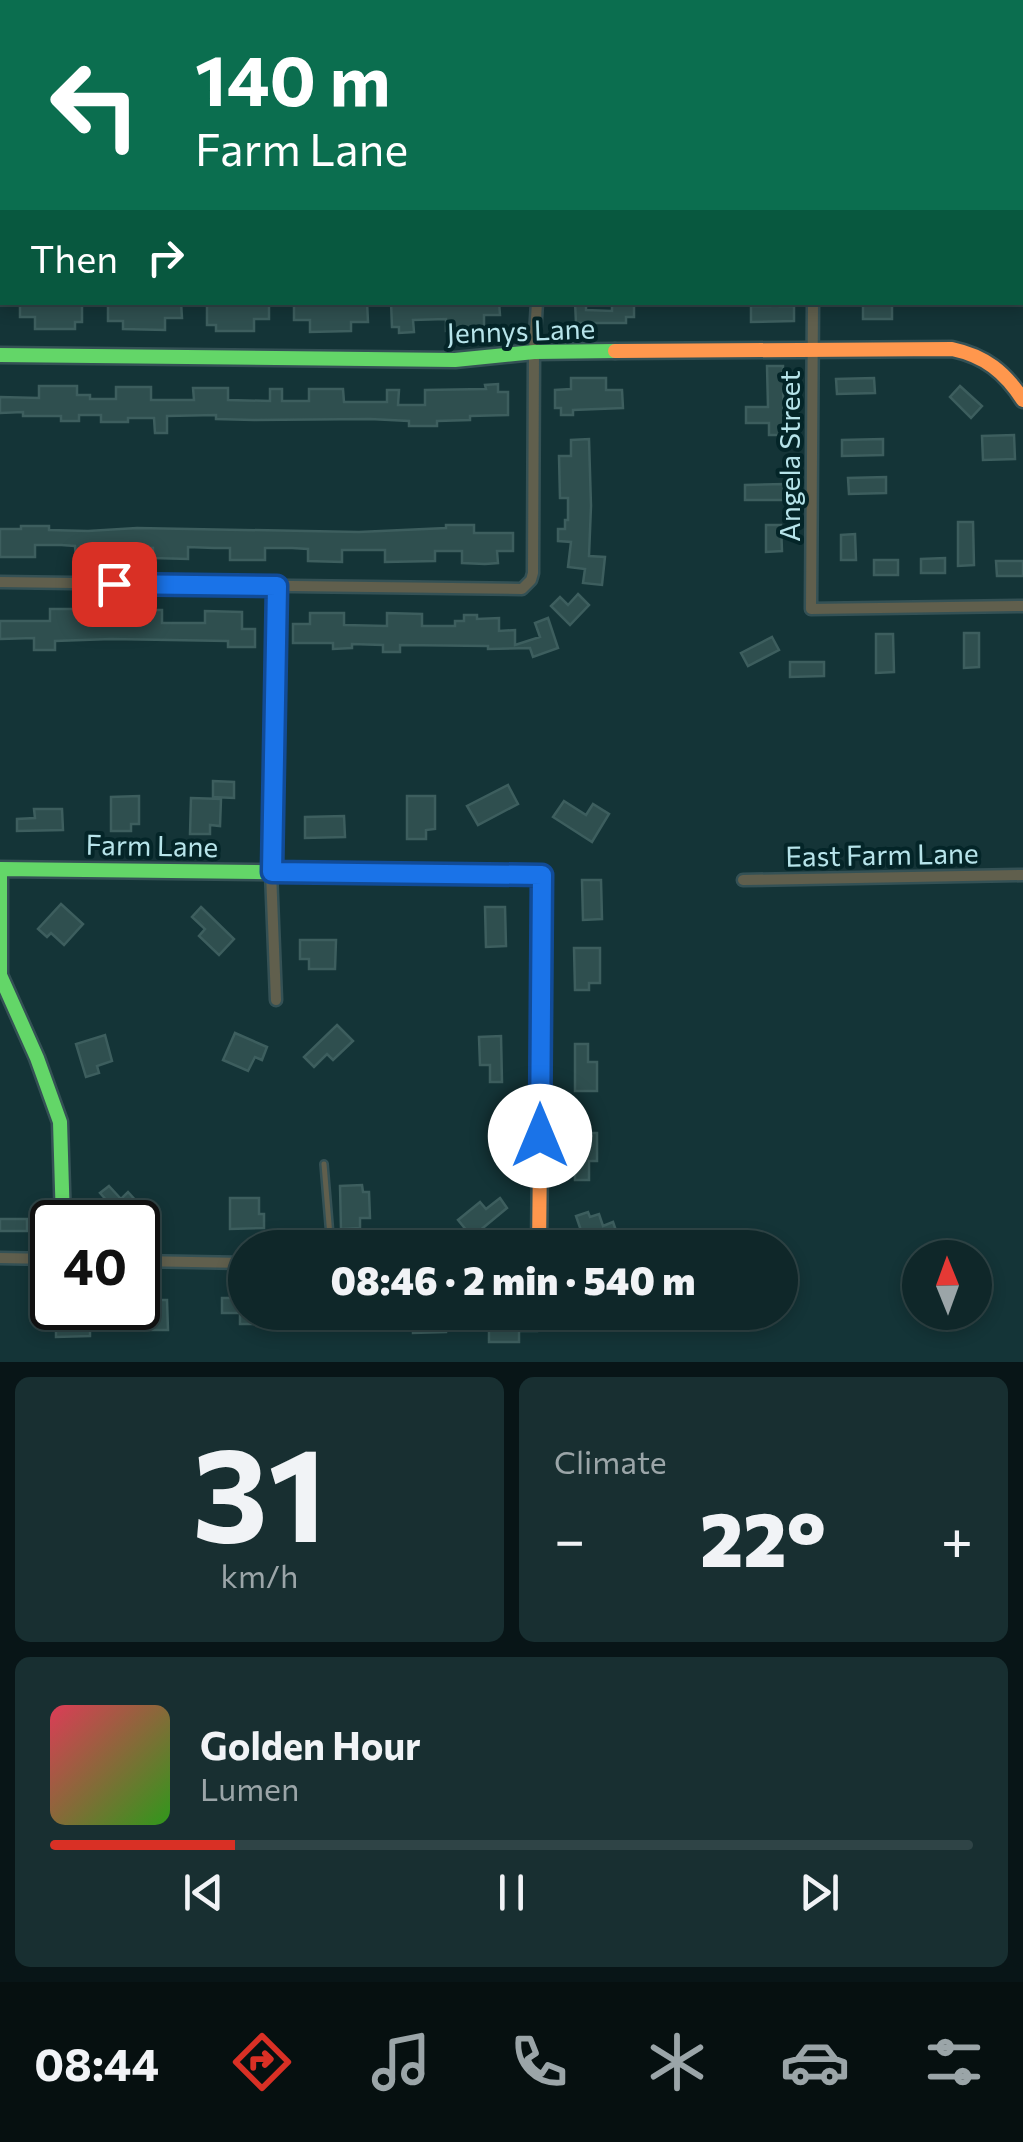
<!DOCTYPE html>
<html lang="en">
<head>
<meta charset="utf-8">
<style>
	:root { --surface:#0f2729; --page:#182f31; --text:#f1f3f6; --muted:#9ba5a8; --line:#2f4446; --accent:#d93025 }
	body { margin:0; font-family:Commissioner,sans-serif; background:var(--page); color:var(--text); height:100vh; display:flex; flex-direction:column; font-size:38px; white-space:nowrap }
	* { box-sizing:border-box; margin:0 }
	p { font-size:32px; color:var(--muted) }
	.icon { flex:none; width:55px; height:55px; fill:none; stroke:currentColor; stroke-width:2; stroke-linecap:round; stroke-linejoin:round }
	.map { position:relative; height:1362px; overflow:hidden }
	.side { display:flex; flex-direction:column; gap:15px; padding:15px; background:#081517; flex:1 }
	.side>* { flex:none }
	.hud { position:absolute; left:0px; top:0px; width:1025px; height:305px; box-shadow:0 5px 15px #0003,0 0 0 2px var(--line); background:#0b6e4f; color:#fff; overflow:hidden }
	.needle { width:65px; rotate:359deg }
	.tools { position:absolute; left:902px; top:1240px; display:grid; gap:20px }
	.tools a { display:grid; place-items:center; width:90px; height:90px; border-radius:50%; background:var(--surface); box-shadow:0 5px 15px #0003,0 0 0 2px var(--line); font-size:50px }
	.speed { position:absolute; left:30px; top:1200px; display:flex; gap:20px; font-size:50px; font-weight:700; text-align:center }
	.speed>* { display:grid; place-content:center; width:130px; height:130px; border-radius:50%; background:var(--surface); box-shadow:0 5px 15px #0003,0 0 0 2px var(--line); line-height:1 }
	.speed .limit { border:5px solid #111; border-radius:15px; background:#fff; color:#111 }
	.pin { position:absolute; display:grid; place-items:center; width:85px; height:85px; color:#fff; margin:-42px; border-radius:20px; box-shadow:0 5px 15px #0006 }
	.me { position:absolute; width:110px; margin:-55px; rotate:0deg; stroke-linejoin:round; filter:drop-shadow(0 0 8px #0008) }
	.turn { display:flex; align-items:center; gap:35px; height:210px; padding:0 30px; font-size:45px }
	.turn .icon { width:130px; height:130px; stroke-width:2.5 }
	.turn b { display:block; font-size:70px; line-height:85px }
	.then { display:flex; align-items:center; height:95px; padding:0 30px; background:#0003; gap:20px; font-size:38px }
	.big { font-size:75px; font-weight:800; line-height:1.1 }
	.side .widget { flex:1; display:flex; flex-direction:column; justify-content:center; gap:15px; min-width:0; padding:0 35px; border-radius:15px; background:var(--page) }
	.side .dial { align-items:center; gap:0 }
	.dial b { font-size:130px; line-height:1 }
	.song { display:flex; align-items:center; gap:30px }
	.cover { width:120px; height:120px; border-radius:15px; background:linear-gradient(135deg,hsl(350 70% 55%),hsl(110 70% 35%)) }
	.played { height:10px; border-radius:5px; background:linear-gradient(90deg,var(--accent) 20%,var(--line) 20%) }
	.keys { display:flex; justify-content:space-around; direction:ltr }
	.heat { display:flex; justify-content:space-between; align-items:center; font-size:55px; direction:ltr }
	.side .tiles { flex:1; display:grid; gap:15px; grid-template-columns:1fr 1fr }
	.widget:last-child { grid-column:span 2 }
	.trip { position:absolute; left:228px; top:1230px; width:570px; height:100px; border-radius:50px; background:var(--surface); box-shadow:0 5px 15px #0003,0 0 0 2px var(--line); font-weight:800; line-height:100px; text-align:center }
	.dock { display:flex; height:160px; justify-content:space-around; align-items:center; background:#061010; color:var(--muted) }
	.dock .icon { width:70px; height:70px }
	.dock .current { color:var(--accent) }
	.dock b { font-size:45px; color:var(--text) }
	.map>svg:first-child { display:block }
	.building { fill:#2f4f4f; stroke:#3d5e5e; stroke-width:2.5 }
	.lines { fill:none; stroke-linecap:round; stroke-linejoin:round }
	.lane-casing { stroke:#345155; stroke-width:10 }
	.street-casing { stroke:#345155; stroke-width:15 }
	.fast-casing { stroke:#345155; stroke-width:19 }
	.slow-casing { stroke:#345155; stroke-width:19 }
	.lane { stroke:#605f4d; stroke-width:5 }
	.street { stroke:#605f4d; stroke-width:10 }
	.fast { stroke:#63d668; stroke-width:14 }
	.slow { stroke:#ff974d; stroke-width:14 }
	.route-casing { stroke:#114b97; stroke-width:25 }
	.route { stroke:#1a73e8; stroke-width:18 }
	.labels { text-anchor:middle; stroke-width:8; stroke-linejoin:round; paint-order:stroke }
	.street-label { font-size:28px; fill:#b7e4ea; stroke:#042528 }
</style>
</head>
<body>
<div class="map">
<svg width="1023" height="1362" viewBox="0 0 1023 1362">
	<rect width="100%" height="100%" fill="#143437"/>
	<g class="building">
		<polygon points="20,302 82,302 82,322 75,322 75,329 35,329 35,317 20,317"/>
		<polygon points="108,302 181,302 182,318 165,318 165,330 123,329 123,321 108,321"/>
		<polygon points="207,302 269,304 269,319 254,319 254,331 216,331 216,325 207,325"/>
		<polygon points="294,302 367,302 368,322 351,322 351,331 310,332 310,320 294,320"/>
		<polygon points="391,302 499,302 500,315 484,315 484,327 458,327 458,330 446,331 446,319 413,320 414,332 399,333 399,327 392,327"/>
		<polygon points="575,302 586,302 586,310 612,311 612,302 634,302 634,317 626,317 626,323 576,323"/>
		<polygon points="770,302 780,302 780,306 794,306 794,321 751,322 751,306 770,306"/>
		<polygon points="892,303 892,319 863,319 863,304"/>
		<polygon points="767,366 783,366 783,376 789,376 789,388 783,389 784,435 769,435 769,423 746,423 746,407 768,407"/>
		<polygon points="571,378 606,378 606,390 622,390 623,408 573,410 573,415 561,415 561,408 555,408 555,390 571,389"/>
		<polygon points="874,378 875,393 837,394 836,379"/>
		<polygon points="498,384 498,392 508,392 508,415 470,416 470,420 437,421 437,426 409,426 409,421 370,419 254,420 216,419 216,415 167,416 167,433 155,433 154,418 128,418 128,422 101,422 101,415 79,415 79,421 61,421 61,416 23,416 23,412 0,413 0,397 39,398 39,386 77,386 77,395 90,395 90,399 116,399 116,387 151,387 151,400 194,400 193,388 228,388 228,400 270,401 270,389 282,389 282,401 309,401 309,389 343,389 344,402 387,402 387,390 399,390 398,405 425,405 425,390 486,389 485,385"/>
		<polygon points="960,386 982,406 971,418 950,397"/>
		<polygon points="1014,435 1015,459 983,460 982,436"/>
		<polygon points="589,439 591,506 589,556 605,557 602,585 583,583 585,569 568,567 571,542 558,541 558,529 565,529 565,520 568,520 568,498 560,498 559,456 571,456 571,440"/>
		<polygon points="883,439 883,455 842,456 842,440"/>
		<polygon points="886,477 886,493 849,494 848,478"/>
		<polygon points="785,484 785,500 745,500 745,485"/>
		<polygon points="958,522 973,522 974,565 958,566"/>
		<polygon points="446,525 474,525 474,533 513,533 513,551 497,551 498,563 485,564 462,563 462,551 435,551 435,561 385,562 385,550 342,550 342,562 308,561 308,549 292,548 265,548 265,560 230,560 230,548 214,548 188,547 188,559 153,558 153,548 137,547 137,545 111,546 111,558 76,558 75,546 61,545 35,545 35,557 0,557 0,529 21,529 21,526 49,526 49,530 88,531 137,528 359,532 446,528"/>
		<polygon points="766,525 781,525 782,551 766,552"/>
		<polygon points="855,534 856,560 841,560 841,535"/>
		<polygon points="945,558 945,573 921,573 921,559"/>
		<rect x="874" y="560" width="24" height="15"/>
		<polygon points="996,561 1023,561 1023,576 997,576"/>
		<polygon points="578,594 589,605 570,625 551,606 560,597 568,605"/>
		<polygon points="50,609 85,609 85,622 128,622 127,610 162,610 162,623 205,623 205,611 242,612 242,629 255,629 255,647 228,647 228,641 111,639 55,641 55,650 34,650 34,638 0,639 0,621 50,621"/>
		<polygon points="310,613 344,613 344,625 387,626 387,613 422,614 422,626 455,626 455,621 464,621 464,615 477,615 477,619 499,618 499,631 515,630 515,645 540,637 535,623 548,618 558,648 533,657 530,648 488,649 488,646 400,645 400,652 383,652 383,645 352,644 352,648 333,649 333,643 293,643 293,624 310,624"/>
		<polygon points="964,633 979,633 979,667 964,668"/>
		<polygon points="876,634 893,634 894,672 876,673"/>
		<polygon points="772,637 779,650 748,666 741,653"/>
		<polygon points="790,662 824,662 824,676 790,677"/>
		<polygon points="213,781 234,782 234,798 213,797"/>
		<polygon points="508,785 518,804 478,825 467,806"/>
		<polygon points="139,796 139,824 131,824 131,831 111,831 111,797"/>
		<polygon points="407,796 435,796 435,829 426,830 426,839 407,839"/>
		<polygon points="191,798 221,799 220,826 210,825 210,834 190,834"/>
		<polygon points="564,801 586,815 593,804 609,814 592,842 553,817"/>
		<polygon points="34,809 62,809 63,830 17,831 17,819 35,818"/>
		<polygon points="344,816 345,837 305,838 305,817"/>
		<polygon points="582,880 601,880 602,919 583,920"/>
		<polygon points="61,904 83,924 64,945 51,933 47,937 38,929"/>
		<polygon points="201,907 234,939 219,955 199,936 205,929 192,917"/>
		<polygon points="485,907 505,907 506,946 486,947"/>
		<polygon points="300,940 336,940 335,969 309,969 309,959 300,959"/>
		<polygon points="574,948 600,948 600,983 589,983 589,990 575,990"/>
		<polygon points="337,1025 353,1041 333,1060 327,1054 314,1067 304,1057"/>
		<polygon points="235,1033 267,1047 262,1060 255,1057 248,1071 223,1060"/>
		<polygon points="105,1035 112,1061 97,1066 99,1073 86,1077 76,1044"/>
		<polygon points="501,1036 502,1082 490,1082 490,1065 480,1065 479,1037"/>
		<polygon points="575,1044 588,1044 588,1062 597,1062 597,1091 575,1091"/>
		<polygon points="574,1133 597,1133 597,1161 589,1161 589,1180 575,1180"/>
		<polygon points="362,1185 363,1192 369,1192 370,1218 360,1218 360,1228 341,1229 340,1186"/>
		<polygon points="109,1186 121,1199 128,1192 147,1213 137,1222 126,1222 100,1193"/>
		<polygon points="230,1198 259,1198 259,1214 264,1214 264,1228 230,1229"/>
		<polygon points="500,1198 507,1208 472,1237 458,1220 480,1202 486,1209"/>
		<polygon points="588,1212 590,1217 599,1214 603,1226 613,1222 622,1248 587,1248 576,1216"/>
		<rect x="0" y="1219" width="27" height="12"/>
		<polygon points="222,1298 244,1298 245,1312 268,1312 268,1324 240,1324 240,1313 222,1313"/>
		<polygon points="138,1300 167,1300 168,1330 135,1330 135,1308 138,1308"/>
		<polygon points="56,1308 90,1309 90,1336 56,1337"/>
		<polygon points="413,1312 446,1312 446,1332 413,1333"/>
		<polygon points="537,1318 537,1331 519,1331 519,1342 489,1342 489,1319"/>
	</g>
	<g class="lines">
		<g class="lane-casing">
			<polyline id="lane" points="324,1164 331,1248"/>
		</g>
		<g class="street-casing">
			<g id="street">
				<polyline points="77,2 77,0"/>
				<polyline points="0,57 2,57"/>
				<polyline points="1022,130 1023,130"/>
				<polyline points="0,207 2,207"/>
				<polyline points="813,302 811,609 1023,606"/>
				<polyline points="0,582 522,589 531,580 533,573 534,352 537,302"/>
				<polyline points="743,880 1023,875"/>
				<polyline points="276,1000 271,872 277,586"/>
				<polyline points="0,1258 52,1259"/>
				<polyline points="138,1261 245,1263"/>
			</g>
		</g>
		<g class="fast-casing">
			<g id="fast">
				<polyline points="0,355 455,360 534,352 615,351"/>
				<polyline points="63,1222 60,1122 37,1058 0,975 0,869 439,874"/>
			</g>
		</g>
		<g class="slow-casing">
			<g id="slow">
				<path d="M615,351L952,349C985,356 1005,372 1023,400"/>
				<polyline points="439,874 543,875 539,1248"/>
			</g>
		</g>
		<use href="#lane" class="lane"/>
		<use href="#street" class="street"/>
		<use href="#fast" class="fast"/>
		<use href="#slow" class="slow"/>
	</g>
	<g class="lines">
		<g class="route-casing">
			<polyline id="route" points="114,584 277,586 272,872 542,875 540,1136"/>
		</g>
		<use href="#route" class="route"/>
	</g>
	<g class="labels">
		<g class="street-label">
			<text transform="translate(521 331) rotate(-2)" y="10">Jennys Lane</text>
			<text transform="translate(790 456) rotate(-90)" y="10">Angela Street</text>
			<text transform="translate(152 846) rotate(1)" y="10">Farm Lane</text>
			<text transform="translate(882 855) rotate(-1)" y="10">East Farm Lane</text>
		</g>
	</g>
</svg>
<div class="tools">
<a><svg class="needle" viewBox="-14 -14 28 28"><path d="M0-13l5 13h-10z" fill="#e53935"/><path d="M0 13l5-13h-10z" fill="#9ba5a8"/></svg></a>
</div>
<div class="speed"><div class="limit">40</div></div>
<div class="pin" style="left:114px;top:584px;background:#d93025"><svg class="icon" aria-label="arrive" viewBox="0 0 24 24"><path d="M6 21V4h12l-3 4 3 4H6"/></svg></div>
<svg class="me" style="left:540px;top:1136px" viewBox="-20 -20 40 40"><circle r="19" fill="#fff"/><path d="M0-13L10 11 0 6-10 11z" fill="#1a73e8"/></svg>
<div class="trip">08:46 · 2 min · 540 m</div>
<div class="hud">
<div class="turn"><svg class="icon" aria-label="left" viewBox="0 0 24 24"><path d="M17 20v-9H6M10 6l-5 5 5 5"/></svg><div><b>140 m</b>Farm Lane</div></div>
<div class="then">Then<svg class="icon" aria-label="right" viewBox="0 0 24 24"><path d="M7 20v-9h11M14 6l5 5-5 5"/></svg></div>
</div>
</div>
<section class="side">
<div class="tiles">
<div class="widget dial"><b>31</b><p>km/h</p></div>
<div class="widget"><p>Climate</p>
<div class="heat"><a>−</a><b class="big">22°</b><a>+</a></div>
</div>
<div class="widget">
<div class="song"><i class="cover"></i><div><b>Golden Hour</b><p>Lumen</p></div></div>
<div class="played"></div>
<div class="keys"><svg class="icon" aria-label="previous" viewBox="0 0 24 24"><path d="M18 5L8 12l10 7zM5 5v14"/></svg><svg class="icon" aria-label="pause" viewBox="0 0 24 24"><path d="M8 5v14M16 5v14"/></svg><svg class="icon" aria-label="next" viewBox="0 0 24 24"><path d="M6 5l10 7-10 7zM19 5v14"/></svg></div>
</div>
</div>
</section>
<nav class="dock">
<b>08:44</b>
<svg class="icon current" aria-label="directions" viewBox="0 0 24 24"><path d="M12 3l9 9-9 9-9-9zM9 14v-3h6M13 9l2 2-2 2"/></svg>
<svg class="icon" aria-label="music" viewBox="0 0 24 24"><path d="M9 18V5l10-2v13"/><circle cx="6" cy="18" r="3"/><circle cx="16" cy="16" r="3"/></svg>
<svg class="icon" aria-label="phone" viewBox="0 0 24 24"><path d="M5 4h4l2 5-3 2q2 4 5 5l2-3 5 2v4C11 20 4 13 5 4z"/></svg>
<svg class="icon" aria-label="climate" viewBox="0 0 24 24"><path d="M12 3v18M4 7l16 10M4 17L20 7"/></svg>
<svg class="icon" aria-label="car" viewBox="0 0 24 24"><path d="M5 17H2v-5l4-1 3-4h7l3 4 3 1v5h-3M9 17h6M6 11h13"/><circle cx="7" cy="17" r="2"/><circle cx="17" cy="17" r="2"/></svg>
<svg class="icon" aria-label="filters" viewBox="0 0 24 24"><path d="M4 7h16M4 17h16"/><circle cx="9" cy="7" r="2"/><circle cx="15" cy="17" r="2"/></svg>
</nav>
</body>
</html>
